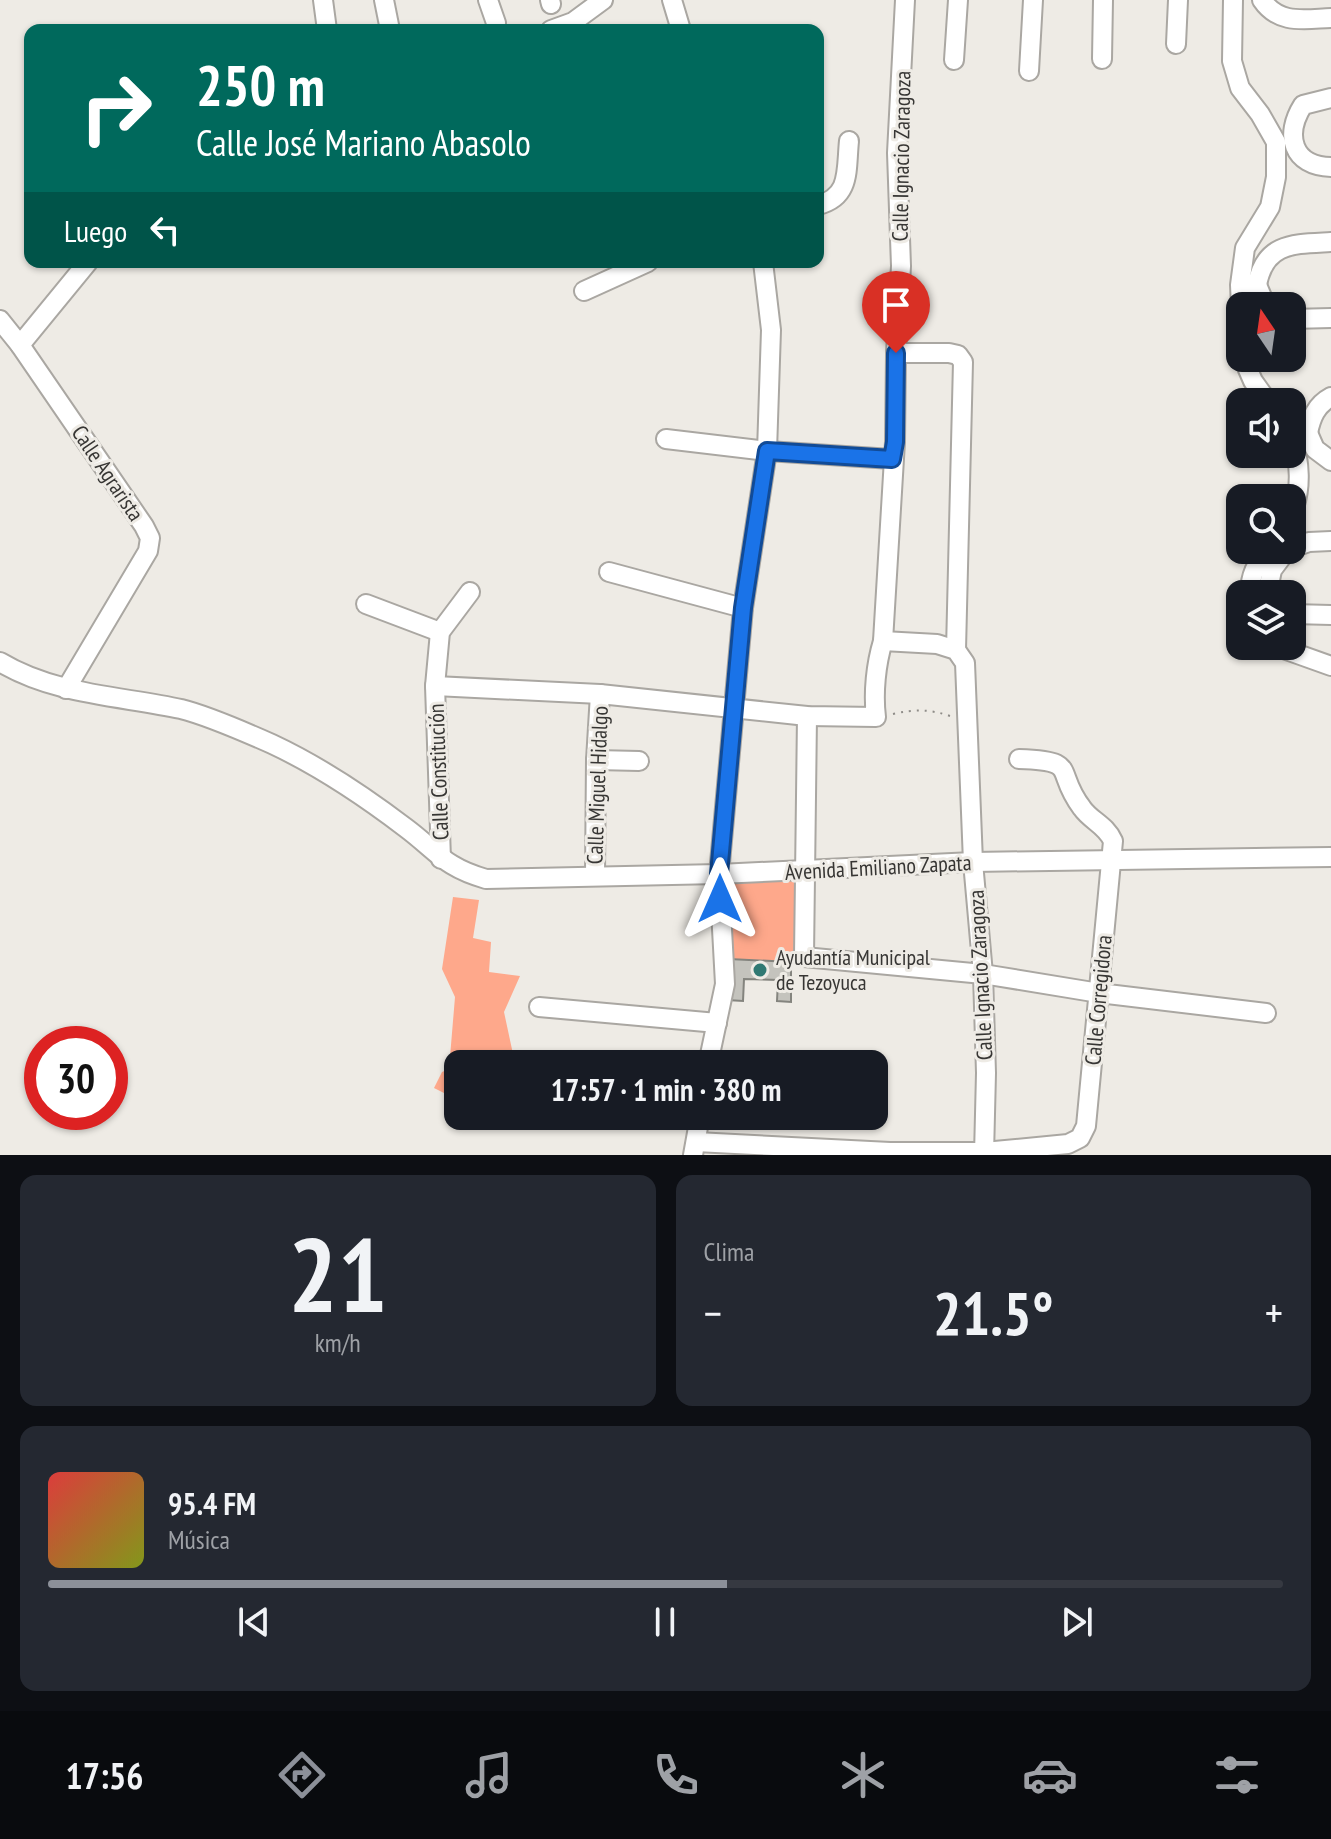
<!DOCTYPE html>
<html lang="es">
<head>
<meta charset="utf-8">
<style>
	:root { --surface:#171b24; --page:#242831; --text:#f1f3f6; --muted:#9ea1a6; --line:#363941; --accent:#8c9099 }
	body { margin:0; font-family:"PT Sans Narrow",sans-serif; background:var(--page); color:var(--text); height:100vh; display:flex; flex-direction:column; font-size:30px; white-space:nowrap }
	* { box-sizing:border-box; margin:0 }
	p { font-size:26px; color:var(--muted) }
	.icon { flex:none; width:44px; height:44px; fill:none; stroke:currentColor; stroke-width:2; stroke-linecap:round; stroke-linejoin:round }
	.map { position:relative; height:1155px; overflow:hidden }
	.side { display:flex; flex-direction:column; gap:20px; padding:20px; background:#0d0f14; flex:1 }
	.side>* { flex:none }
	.hud { position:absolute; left:24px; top:24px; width:800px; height:244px; border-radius:16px; box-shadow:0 2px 6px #0004; background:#00695c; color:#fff; overflow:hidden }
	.needle { width:52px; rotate:347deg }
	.buttons { position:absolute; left:1226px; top:292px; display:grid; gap:16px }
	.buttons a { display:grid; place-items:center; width:80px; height:80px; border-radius:16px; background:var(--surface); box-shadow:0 2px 6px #0004; font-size:40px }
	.speed { position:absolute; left:24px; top:1026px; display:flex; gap:16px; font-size:40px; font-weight:700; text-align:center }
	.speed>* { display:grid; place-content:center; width:104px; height:104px; border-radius:50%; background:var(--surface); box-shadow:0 2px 6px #0004; line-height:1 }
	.speed .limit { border:12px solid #d22; background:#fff; color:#111 }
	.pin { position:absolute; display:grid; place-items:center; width:68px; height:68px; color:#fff; margin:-82px -34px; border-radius:50% 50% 50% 0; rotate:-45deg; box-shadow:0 0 8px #0007 }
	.pin .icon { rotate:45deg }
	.me { position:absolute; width:88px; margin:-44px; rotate:0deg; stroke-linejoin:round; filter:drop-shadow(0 0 6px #0008) }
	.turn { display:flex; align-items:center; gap:28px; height:168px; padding:0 40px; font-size:36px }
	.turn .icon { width:104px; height:104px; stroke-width:2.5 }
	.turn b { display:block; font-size:56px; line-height:68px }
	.then { display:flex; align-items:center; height:76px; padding:0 40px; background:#0003; gap:16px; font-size:30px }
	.big { font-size:60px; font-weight:600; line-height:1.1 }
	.side .card { flex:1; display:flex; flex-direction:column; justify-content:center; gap:12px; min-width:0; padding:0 28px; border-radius:16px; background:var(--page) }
	.side .dial { align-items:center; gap:0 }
	.dial b { font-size:104px; line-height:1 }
	.song { display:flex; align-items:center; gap:24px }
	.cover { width:96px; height:96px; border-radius:12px; background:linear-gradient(135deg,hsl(0 70% 55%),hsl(70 70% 35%)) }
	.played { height:8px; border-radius:4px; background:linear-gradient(90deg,var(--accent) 55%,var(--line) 55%) }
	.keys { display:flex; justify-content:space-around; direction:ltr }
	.heat { display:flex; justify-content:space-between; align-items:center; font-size:44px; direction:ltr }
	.side .tiles { flex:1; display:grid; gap:20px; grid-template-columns:1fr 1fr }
	.card:last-child { grid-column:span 2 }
	.trip { position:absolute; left:444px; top:1050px; width:444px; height:80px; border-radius:16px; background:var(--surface); box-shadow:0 2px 6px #0004; font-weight:600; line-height:80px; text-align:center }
	.dock { display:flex; height:128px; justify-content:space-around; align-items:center; background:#090b0e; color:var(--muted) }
	.dock .icon { width:56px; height:56px }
	.dock .selected { color:var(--accent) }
	.dock b { font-size:36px; color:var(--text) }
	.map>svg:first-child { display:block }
	.green { fill:#fea88b }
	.building { fill:#c4c3bd; stroke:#84847e; stroke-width:2 }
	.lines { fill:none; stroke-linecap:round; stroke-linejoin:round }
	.minor-casing { stroke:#aaa7a2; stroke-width:22 }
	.path { stroke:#8e8c88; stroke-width:2; stroke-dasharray:2 6; stroke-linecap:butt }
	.minor { stroke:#fff; stroke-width:18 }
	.route-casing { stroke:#114b97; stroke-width:20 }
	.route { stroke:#1a73e8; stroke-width:14 }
	.poi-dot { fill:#307973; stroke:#eeebe5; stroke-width:3 }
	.labels { text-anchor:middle; stroke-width:6; stroke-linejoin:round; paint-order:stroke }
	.street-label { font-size:22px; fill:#373634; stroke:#eeebe5 }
	.poi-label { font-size:22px; fill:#373634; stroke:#eeebe5; text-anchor:start }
</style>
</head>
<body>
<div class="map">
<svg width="1331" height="1155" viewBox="0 0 1331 1155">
	<rect width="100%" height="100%" fill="#eeebe5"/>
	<g class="green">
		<polygon points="798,880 795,946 791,962 729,959 729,883"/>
		<polygon points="453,897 479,900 473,938 491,942 489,972 520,976 504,1012 513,1054 509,1064 458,1064 458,1100 434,1088 442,1072 449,1069 455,997 442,969"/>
	</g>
	<polygon class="building" points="729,959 791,962 791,1002 777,1001 778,980 744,979 743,1001 727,1000"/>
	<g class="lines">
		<g class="minor-casing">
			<g id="minor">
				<polyline points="323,0 327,30"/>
				<polyline points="384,0 390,30"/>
				<polyline points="488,0 496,23"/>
				<polyline points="550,0 551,4"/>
				<polyline points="672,0 681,30"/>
				<polyline points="1233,0 1232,61 1240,88 1260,114 1276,142 1276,177 1270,207 1245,248 1240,285 1241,306"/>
				<path d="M1262,0C1279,25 1304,19 1331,18"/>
				<polyline points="551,30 573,22 603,0"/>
				<polyline points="1176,44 1178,0"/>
				<polyline points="1102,59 1103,0"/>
				<polyline points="954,60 958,0"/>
				<polyline points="1029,71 1033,0"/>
				<path d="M1331,98L1303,105C1284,135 1292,166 1331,167"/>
				<path d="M818,205C851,197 846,170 849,141"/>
				<polyline points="1246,285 1257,285 1266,306"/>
				<path d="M1257,285C1265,242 1294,244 1331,242"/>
				<polyline points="584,291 648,262"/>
				<polyline points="1292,319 1331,318"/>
				<polyline points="0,320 20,345 144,526 150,538 148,551 66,689"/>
				<polyline points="20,345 88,262"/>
				<polyline points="896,353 949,353 958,355 963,362 956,650"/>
				<polyline points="1243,358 1253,381 1268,402"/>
				<path d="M1308,433C1311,418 1316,405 1331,397"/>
				<polyline points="1292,434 1308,433 1315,449 1331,461"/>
				<path d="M1292,437C1300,461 1302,489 1292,513"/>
				<polyline points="666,439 767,451 892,459"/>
				<polyline points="1292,548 1309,542 1331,541"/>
				<polyline points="609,572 743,608"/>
				<polyline points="1269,585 1272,570 1287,550"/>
				<path d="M1250,594C1250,575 1256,564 1268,550"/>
				<polyline points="366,604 440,632"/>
				<polyline points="1292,614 1331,615"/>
				<polyline points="883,641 937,644 956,650 965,663 973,862 983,974 986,1073 984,1155"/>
				<polyline points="1275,646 1331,666"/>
				<path d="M0,662C55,695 121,696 181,709C209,716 245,732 272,744C319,766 364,796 406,828C438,852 444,867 486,879L719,874L973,862L1331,857"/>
				<path d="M435,686L600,694L807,716L876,717C873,693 876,664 883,641L895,442L896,353L901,266L897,153L905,0"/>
				<polyline points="807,716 804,957 983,974 1099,993 1266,1013"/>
				<polyline points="596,760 639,761"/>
				<polyline points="441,859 435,686 440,632 470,592"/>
				<polyline points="595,875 596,760 600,694"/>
				<polyline points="539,1007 717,1023"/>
				<polyline points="708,1064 725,984 719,874 743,608 767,451 771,330 763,262"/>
				<path d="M696,1142L890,1152H984L1068,1144L1080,1138L1086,1126L1113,841C1106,825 1091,821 1082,808C1053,770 1081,761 1019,759"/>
				<polyline points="693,1155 700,1116"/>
			</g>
		</g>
		<path class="path" d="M893,714C915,709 931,709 953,717"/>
		<use href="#minor" class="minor"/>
	</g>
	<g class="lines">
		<g class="route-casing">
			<polyline id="route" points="720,899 719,874 743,608 767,451 892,459 895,442 896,353"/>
		</g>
		<use href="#route" class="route"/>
	</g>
	<circle class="poi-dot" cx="760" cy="970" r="8"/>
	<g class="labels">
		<g class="street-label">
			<text transform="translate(901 156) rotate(-89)" y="8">Calle Ignacio Zaragoza</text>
			<text transform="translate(108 473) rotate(56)" y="8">Calle Agrarista</text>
			<text transform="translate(438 772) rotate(-92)" y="8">Calle Constitución</text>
			<text transform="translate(597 785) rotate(-88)" y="8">Calle Miguel Hidalgo</text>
			<text transform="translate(878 867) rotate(-3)" y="8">Avenida Emiliano Zapata</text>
			<text transform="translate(980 975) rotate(-93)" y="8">Calle Ignacio Zaragoza</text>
			<text transform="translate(1098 1000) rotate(-85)" y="8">Calle Corregidora</text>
		</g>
		<g class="poi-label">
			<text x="776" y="965">Ayudantía Municipal<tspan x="776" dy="25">de Tezoyuca</tspan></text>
		</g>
	</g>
</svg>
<div class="buttons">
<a><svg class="needle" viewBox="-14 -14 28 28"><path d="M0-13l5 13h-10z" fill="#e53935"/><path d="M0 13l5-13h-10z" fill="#9ea1a6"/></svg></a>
<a><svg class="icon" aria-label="sound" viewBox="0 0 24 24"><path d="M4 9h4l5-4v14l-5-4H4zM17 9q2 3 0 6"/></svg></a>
<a><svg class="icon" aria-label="search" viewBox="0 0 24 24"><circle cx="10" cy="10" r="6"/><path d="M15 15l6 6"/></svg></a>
<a><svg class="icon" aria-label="layers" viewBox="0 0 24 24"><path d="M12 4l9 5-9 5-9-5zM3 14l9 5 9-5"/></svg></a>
</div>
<div class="speed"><div class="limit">30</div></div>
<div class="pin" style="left:896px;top:353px;background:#d93025"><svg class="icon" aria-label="arrive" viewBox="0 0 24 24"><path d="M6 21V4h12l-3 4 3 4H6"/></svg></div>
<svg class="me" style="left:720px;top:899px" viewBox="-20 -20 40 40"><path d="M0-17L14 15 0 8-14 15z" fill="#1a73e8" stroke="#fff" stroke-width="4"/></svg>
<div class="trip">17:57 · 1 min · 380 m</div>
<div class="hud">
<div class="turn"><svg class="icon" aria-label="right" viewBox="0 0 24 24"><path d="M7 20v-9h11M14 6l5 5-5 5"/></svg><div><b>250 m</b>Calle José Mariano Abasolo</div></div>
<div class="then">Luego<svg class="icon" aria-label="left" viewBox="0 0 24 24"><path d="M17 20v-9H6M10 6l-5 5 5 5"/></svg></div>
</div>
</div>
<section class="side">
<div class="tiles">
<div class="card dial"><b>21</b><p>km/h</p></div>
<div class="card"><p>Clima</p>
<div class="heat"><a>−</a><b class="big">21.5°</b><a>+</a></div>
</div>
<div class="card">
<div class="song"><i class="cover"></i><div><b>95.4 FM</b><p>Música</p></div></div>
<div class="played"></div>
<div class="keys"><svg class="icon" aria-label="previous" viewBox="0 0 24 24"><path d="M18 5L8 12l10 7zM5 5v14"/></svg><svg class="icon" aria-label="pause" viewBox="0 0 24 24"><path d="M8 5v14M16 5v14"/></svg><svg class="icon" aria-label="next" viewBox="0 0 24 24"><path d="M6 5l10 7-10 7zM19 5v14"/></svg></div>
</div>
</div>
</section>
<nav class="dock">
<b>17:56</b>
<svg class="icon selected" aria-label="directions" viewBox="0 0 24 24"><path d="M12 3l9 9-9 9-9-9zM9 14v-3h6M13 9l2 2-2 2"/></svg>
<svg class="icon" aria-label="music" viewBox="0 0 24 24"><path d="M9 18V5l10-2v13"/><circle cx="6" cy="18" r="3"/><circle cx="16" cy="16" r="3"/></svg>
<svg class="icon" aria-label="phone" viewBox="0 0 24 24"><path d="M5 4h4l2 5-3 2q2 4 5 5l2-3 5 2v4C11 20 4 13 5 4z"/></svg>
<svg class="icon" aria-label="climate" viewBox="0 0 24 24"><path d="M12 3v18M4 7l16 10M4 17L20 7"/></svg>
<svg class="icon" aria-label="car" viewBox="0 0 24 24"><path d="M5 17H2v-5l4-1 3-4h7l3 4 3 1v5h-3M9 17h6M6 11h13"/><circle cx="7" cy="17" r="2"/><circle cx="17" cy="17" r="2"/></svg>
<svg class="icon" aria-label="filters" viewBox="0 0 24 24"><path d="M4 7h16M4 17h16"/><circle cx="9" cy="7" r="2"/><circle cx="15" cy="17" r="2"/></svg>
</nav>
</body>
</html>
